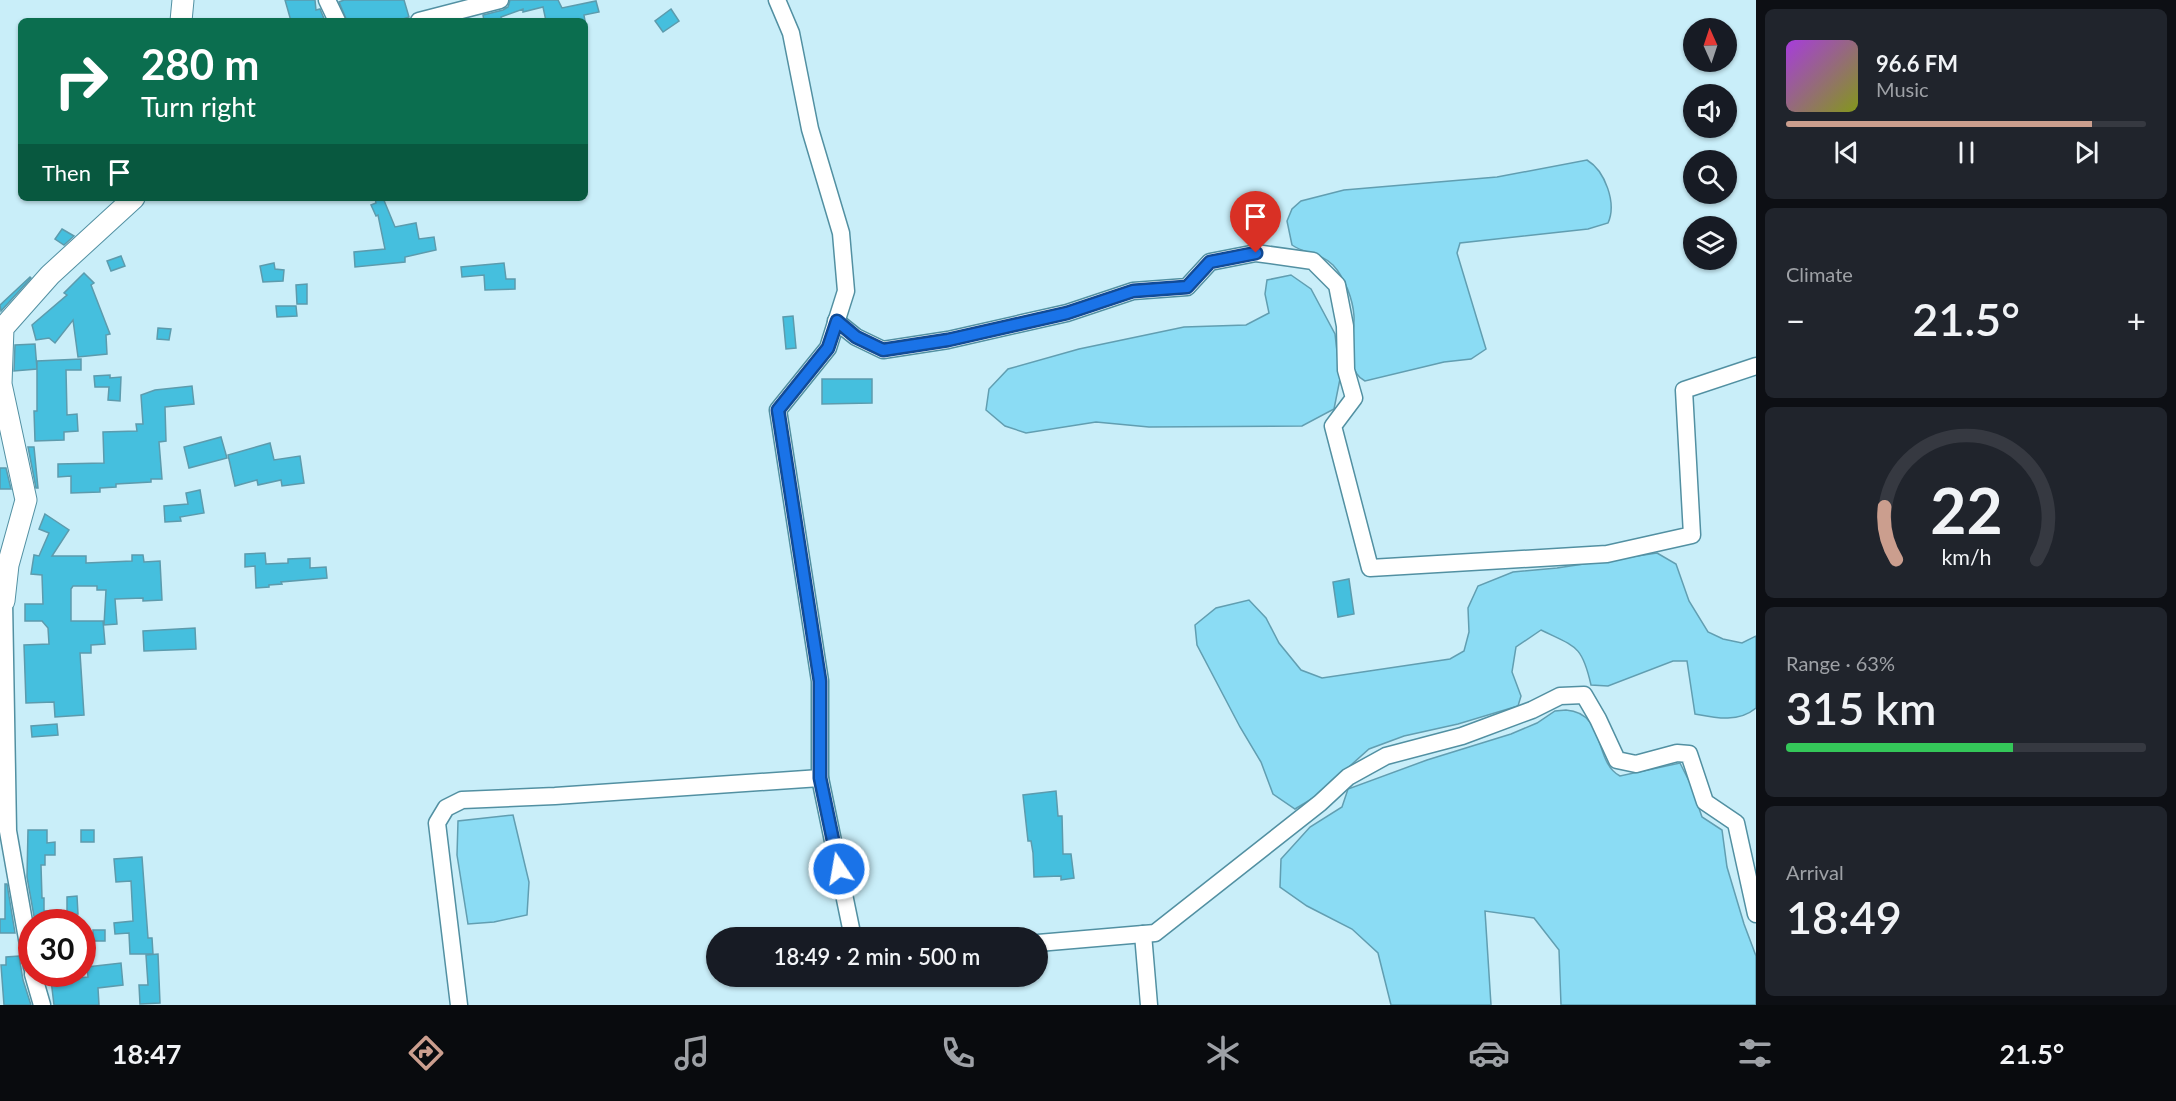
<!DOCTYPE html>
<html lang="en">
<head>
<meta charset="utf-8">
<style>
	:root { --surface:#171b24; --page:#20242c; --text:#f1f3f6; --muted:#9ea1a6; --line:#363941; --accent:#cb9e8e }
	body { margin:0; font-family:Lato,sans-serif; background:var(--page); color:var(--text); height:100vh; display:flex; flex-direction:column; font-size:22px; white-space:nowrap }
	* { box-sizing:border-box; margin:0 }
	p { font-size:20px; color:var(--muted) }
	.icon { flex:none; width:33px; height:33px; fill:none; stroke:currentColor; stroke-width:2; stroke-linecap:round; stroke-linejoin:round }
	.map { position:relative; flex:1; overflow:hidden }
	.drawer { display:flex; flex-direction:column; gap:9px; padding:9px; background:#0d0f14; width:420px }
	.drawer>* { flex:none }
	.guide { position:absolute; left:18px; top:18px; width:570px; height:183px; border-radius:9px; box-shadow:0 2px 4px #0004; background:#0b6e4f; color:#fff; overflow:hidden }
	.needle { width:39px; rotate:357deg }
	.controls { position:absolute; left:1683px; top:18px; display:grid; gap:12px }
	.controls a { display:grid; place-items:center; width:54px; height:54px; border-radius:50%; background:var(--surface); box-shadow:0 2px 4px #0004; font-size:30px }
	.speed { position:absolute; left:18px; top:909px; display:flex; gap:12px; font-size:30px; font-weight:700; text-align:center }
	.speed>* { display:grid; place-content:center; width:78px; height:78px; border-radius:50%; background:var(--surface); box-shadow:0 2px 4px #0004; line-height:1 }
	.speed .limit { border:9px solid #d22; background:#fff; color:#111 }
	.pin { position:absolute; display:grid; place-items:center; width:51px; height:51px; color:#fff; margin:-62px -26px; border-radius:50% 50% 50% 0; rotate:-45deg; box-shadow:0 0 6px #0007 }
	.pin .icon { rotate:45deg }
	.me { position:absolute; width:66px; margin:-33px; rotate:348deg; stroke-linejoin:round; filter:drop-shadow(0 0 4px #0008) }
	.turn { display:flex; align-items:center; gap:21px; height:126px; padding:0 24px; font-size:27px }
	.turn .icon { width:78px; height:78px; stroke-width:2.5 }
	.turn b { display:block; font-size:42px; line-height:51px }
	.then { display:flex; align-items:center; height:57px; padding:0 24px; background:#0003; gap:12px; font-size:22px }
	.big { font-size:45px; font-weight:600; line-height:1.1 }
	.drawer .card { flex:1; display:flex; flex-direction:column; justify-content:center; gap:9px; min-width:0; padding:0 21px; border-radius:9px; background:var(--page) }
	.drawer .dial { align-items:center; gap:0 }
	.dial svg { height:156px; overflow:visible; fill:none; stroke:var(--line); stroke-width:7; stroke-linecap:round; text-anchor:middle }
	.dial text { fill:var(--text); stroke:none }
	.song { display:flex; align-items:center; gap:18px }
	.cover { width:72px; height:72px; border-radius:9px; background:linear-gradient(135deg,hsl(280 70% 55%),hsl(70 70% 35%)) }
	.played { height:6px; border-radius:3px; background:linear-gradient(90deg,var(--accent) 85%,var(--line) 85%) }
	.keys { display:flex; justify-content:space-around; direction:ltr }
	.heat { display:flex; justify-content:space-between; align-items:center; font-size:33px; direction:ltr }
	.charge { height:9px; border-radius:4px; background:linear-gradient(90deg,#34c759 63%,var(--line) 0) }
	.trip { position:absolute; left:706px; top:927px; width:342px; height:60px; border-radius:30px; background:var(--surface); box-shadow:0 2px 4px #0004; font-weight:600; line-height:60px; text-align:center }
	.menu { display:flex; height:96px; justify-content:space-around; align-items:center; background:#090b0e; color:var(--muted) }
	.menu .icon { width:42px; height:42px }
	.menu .selected { color:var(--accent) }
	.menu b { font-size:27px; color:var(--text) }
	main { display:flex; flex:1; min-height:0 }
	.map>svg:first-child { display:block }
	.water { fill:#8bdcf4; stroke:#619eb1; stroke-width:1.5 }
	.building { fill:#45bfde; stroke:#5c9bad; stroke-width:1.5 }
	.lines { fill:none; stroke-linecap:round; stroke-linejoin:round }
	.minor-casing { stroke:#5290a2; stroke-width:19 }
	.major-casing { stroke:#5290a2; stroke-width:23 }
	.minor { stroke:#fff; stroke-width:16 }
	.major { stroke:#fff; stroke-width:21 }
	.route-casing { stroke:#114b97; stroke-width:15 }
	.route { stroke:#1a73e8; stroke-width:10 }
</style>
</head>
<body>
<main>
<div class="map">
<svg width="1756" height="1005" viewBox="0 0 1756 1005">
	<rect width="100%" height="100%" fill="#c9eef9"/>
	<g class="water">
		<path d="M1587,160C1605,171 1617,203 1608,223L1588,229L1460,243L1457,253L1486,349L1471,359L1444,362L1365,381C1343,370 1355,335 1354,316C1353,300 1345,278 1333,265C1321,253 1305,254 1292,245L1287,221L1292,209L1301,201L1344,190L1497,177Z"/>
		<polygon points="1291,275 1311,289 1335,334 1340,379 1334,409 1302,426 1149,427 1096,422 1026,433 1005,426 986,410 989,389 1008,369 1079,349 1184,327 1246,325 1269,313 1265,294 1267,280"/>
		<path d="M1657,553L1676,564L1689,601L1708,632L1723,639L1742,643L1756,636V708C1738,723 1716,718 1695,714L1687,661H1673L1608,686L1591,685C1582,645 1576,647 1541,630L1516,647L1512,672L1521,696L1518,706L1458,724L1404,736L1369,749L1315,797L1295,809L1273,794L1261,762L1240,727L1197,645L1195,625L1216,608L1249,600L1266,618L1279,643L1301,670L1322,678L1450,659L1464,651L1469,632L1468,608L1478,586L1513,572L1557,568Z"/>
		<path d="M1566,710C1607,713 1593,762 1620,776L1680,763L1691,785L1702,817L1722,830L1727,867L1744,924L1756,956V1005H1561L1559,950L1534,918L1485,911L1491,1005H1391L1378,953L1352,929L1307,906L1280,887L1281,859L1310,827L1342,807L1348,789L1427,760L1511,734L1537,723L1555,711Z"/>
		<polygon points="513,815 529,882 527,915 494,922 468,924 457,855 458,821"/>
	</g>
	<g class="building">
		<polygon points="285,0 315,0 316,10 320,9 325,21 291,21"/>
		<polygon points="344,0 404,0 409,17 397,21 347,21 339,2"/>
		<polygon points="510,0 558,0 562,8 596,1 599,12 584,15 585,21 546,21 543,7 523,12 523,9 501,17 502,21 484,21 483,15 503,10 508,7"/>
		<polygon points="671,9 679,21 663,32 655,21"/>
		<polygon points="375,198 383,198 395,227 416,223 419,239 434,237 436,250 405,257 405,262 355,267 354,252 385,249 378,215 376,216 371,205 376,203"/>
		<polygon points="62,229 74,236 64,245 55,239"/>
		<polygon points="121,256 125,266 111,271 107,261"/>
		<polygon points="274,263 275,269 284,270 283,281 263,282 260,266"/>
		<polygon points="504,263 506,279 515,279 515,289 485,290 484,275 462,277 461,267"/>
		<polygon points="84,273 94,283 91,285 110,334 106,335 107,354 78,357 73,320 55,343 49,338 36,340 32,325 67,295 64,293"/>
		<polygon points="30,277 31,278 1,311 0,305"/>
		<polygon points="307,284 307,304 297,304 296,285"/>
		<polygon points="276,306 296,306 297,316 277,317"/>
		<polygon points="793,316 796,348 786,349 783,317"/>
		<polygon points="158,328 171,329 169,340 157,339"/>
		<polygon points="35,344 37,369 14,371 15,345"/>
		<polygon points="81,359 81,370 66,370 67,415 77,414 78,431 64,432 64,440 35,441 34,411 37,411 37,361"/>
		<polygon points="110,375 110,378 121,377 120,401 108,400 109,387 95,387 94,376"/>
		<polygon points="822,379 872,379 872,403 822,404"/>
		<polygon points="192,386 194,404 165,407 166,441 159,442 162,479 151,479 151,482 116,484 116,487 100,488 100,492 71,493 71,476 58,477 58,464 104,463 103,432 137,431 136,424 143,424 141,395 155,390"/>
		<polygon points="221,437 227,458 189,468 184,447"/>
		<polygon points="270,443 274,460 300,456 304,483 282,486 281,480 258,485 257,480 235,486 228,455"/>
		<polygon points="28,447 34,447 38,488 36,488"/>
		<polygon points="0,468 6,468 11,489 0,489"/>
		<polygon points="200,490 204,513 180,517 181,521 165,522 164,506 188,504 186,493"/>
		<polygon points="45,514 69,530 52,556 86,556 86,563 132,561 132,555 143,555 144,562 160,561 162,600 143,601 143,598 115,599 117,624 104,625 106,590 97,590 97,586 73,586 71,589 71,621 103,621 105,644 91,645 91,653 80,653 84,715 55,717 54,702 26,703 24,645 49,644 48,628 42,621 25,621 25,604 43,604 42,575 31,574 34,555 39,556 49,533 39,529"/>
		<polygon points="265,553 266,564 288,563 288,559 310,558 310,568 326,567 327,578 281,582 282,584 269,585 269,587 256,588 255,566 245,567 245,554"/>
		<polygon points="1349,579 1354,614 1338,617 1333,582"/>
		<polygon points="195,628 196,649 144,651 143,631"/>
		<polygon points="57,724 58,735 32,737 31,726"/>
		<polygon points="1056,791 1058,816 1062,816 1063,854 1071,854 1074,878 1061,880 1061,876 1034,877 1033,853 1031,841 1028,841 1023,795"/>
		<polygon points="28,830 47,830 47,843 55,842 55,855 45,855 45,865 41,865 42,898 44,898 44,911 61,910 62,922 35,922 27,877"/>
		<rect x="81" y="830" width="13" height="12"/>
		<polygon points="142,857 148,938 152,938 153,954 130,954 129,933 115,934 114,923 133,921 131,881 116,882 114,859"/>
		<polygon points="5,884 7,884 15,933 0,933 0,919 5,919"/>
		<polygon points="77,896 78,914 67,915 67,897"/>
		<rect x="93" y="930" width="12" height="11"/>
		<polygon points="158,954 160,1003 140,1004 139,985 148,985 146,955"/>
		<polygon points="19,956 23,980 31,1005 4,1005 1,965 6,965 6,957"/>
		<polygon points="121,963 123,985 98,988 99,1005 54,1005 51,980 88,977 87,967"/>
	</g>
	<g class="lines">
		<g class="minor-casing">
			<g id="minor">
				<polyline points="327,0 337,21"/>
				<polyline points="777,0 791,33 810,129 841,233 846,291 828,348 778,410 820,681 820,778 853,938"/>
				<polyline points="419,21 500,0"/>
				<polyline points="836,321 856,337 883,350 948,340 1067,313 1133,291 1187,287 1210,262 1256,253 1313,261 1337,285 1345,326 1346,370 1354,398 1333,426 1370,568 1607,554 1692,535 1684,390 1756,366"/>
				<polyline points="4,601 8,831 32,967"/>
				<polyline points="1143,934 1149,1005"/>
				<polyline points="1038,943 1155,933 1320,803 1348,777 1386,756 1462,736 1532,710 1560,696 1584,695 1598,719 1617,760 1636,764 1677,753 1689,754 1705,802 1736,823 1756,914"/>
				<polyline points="33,974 42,1005"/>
				<polyline points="459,1005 437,823 446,808 462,800 555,796 820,778"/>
			</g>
		</g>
		<g class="major-casing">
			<g id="major">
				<polyline points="181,21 183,0"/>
				<polyline points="0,601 4,601 8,565 26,500 1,384 3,328 50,275 134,198"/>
			</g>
		</g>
		<use href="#minor" class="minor"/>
		<use href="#major" class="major"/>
	</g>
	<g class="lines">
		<g class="route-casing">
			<polyline id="route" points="839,869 820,778 820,681 778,410 828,348 837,321 856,337 883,350 948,340 1067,313 1133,291 1187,287 1210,262 1256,253"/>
		</g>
		<use href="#route" class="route"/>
	</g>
</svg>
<div class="controls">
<a><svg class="needle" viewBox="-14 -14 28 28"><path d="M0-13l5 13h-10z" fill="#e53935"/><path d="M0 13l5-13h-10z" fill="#9ea1a6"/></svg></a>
<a><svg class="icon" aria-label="sound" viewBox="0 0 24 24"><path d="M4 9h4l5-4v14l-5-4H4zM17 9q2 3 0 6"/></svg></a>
<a><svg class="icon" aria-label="search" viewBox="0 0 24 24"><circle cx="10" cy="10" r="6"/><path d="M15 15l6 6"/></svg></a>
<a><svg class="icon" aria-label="layers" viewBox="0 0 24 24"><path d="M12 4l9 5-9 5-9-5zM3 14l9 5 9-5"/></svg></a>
</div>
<div class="speed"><div class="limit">30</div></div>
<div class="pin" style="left:1256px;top:253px;background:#d93025"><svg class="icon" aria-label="arrive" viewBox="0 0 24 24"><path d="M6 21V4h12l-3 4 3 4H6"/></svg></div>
<svg class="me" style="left:839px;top:869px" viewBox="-20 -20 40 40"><circle r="17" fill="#1a73e8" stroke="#fff" stroke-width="3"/><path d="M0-11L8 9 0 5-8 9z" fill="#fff"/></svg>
<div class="trip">18:49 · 2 min · 500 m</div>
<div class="guide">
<div class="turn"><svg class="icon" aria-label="right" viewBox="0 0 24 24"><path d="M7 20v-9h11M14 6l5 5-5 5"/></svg><div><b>280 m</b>Turn right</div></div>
<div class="then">Then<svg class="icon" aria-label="arrive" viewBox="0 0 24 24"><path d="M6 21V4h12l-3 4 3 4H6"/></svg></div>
</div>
</div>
<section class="drawer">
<div class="card">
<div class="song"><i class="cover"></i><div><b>96.6 FM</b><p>Music</p></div></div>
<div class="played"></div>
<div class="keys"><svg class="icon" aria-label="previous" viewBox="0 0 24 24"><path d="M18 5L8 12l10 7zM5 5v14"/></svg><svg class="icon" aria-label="pause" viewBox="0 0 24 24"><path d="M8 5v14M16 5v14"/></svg><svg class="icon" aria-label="next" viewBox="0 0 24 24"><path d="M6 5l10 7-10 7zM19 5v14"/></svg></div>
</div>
<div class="card"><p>Climate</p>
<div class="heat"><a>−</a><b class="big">21.5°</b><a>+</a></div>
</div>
<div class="card dial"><svg viewBox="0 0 100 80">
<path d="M14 69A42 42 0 1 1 86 69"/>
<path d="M14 69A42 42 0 0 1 8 42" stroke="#cb9e8e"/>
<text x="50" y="56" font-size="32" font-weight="700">22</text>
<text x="50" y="72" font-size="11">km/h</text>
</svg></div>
<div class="card"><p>Range · 63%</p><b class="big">315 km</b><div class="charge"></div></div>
<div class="card"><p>Arrival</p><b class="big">18:49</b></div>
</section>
</main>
<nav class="menu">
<b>18:47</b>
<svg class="icon selected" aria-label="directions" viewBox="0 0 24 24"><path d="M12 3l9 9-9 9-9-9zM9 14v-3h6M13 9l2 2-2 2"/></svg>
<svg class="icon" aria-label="music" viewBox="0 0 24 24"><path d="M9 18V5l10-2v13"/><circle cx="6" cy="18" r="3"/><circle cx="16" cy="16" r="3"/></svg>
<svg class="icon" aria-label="phone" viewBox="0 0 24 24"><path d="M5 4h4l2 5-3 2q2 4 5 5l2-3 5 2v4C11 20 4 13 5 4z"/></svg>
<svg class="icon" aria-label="climate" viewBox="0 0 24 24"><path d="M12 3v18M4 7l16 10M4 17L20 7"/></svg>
<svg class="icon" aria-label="car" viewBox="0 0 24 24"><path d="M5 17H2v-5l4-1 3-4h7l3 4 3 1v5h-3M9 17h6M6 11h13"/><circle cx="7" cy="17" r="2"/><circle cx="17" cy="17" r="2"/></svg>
<svg class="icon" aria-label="filters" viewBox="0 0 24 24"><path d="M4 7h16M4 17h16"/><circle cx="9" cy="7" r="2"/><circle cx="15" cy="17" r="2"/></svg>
<b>21.5°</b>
</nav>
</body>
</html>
